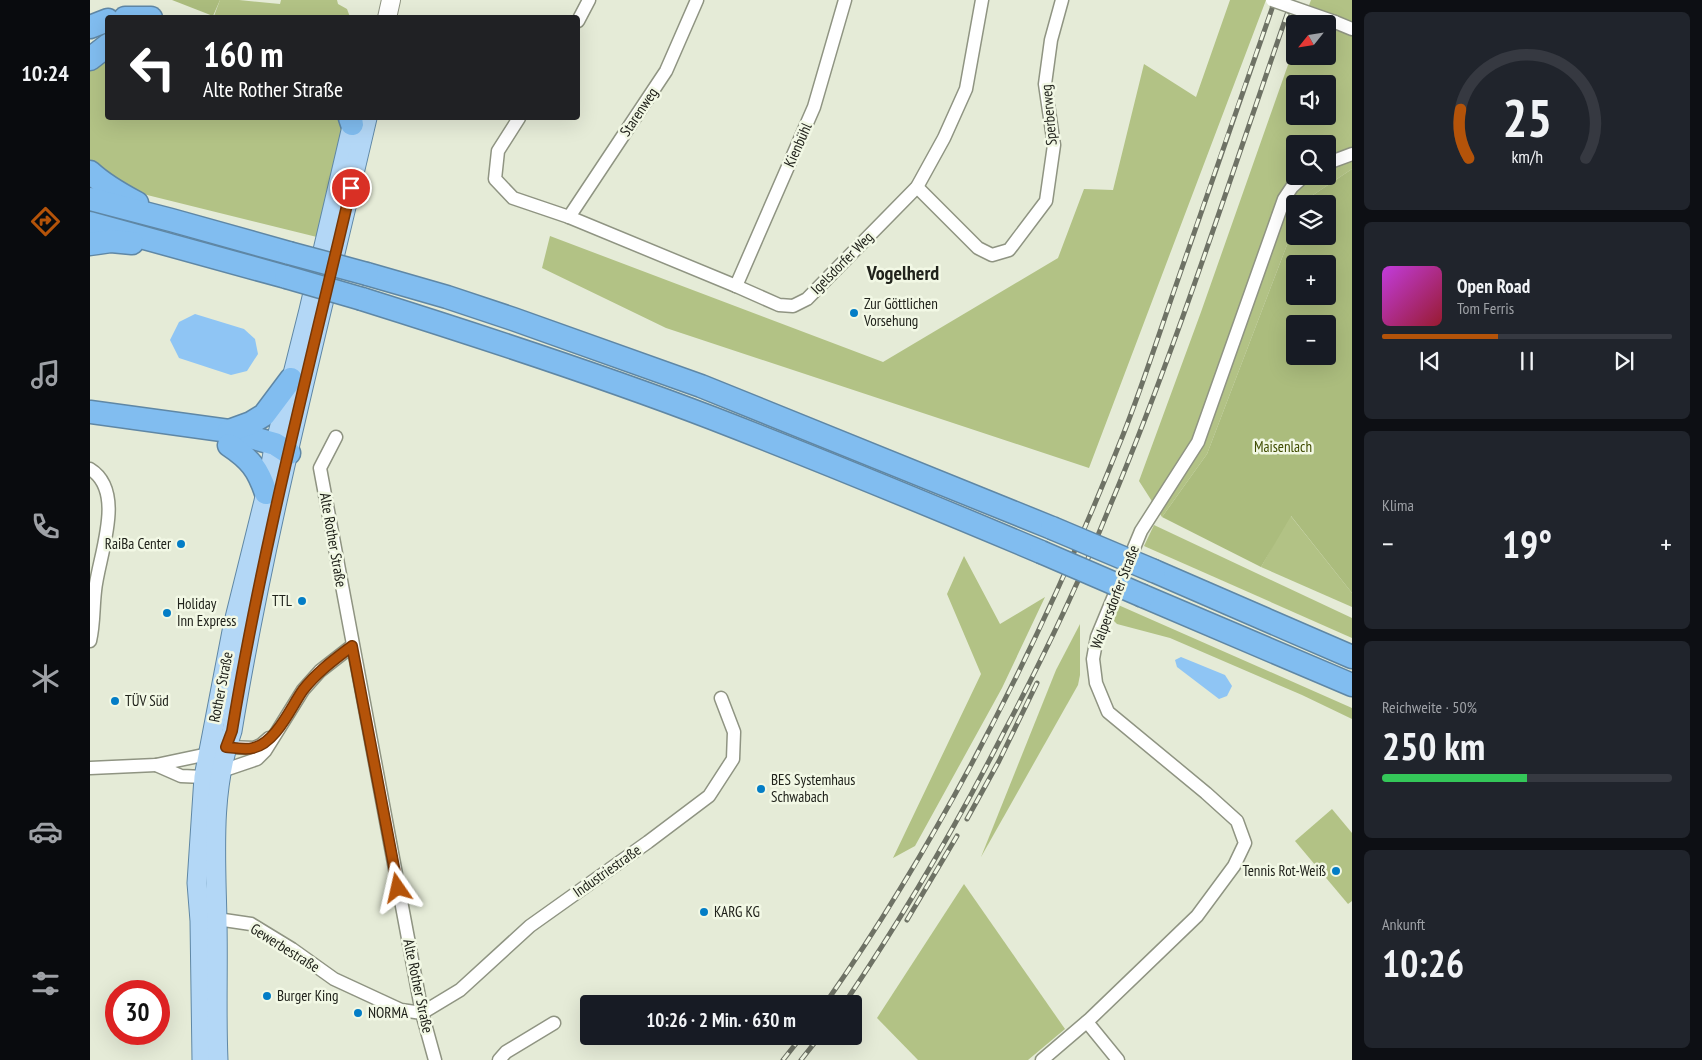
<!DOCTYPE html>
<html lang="de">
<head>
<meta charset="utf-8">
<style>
	:root { --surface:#171b24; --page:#20242c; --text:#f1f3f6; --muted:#9ea1a6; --line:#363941; --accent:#b45309 }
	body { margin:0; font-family:"PT Sans Narrow",sans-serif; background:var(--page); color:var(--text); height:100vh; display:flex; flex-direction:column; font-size:19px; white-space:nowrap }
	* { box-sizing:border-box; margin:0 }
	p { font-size:16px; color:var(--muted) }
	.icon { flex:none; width:28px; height:28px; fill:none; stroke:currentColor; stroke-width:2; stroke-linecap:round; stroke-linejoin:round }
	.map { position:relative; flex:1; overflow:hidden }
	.details { display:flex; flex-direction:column; gap:12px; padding:12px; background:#0d0f14; width:350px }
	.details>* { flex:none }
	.hud { position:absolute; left:15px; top:15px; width:475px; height:105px; border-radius:5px; box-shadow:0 5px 20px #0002; background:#202124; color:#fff; overflow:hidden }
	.needle { width:32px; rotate:240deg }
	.controls { position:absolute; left:1196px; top:15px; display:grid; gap:10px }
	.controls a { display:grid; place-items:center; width:50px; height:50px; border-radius:5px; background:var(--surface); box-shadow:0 5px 20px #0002; font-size:25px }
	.speed { position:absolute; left:15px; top:980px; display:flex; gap:10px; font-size:25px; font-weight:700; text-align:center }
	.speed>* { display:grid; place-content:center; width:65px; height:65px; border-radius:50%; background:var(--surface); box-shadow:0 5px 20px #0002; line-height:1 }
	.speed .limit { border:8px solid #d22; background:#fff; color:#111 }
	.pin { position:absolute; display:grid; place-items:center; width:42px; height:42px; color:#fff; margin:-21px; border:2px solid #fff; border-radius:50%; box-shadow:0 1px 5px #0007 }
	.me { position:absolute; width:55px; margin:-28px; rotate:349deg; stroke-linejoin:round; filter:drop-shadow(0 0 4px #0008) }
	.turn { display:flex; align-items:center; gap:18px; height:105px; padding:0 15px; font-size:22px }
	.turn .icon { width:65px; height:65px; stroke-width:2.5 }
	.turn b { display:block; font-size:35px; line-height:42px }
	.big { font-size:38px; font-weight:600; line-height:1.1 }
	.details .card { flex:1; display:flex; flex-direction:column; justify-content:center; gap:8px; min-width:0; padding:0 18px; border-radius:8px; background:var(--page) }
	.details .dial { align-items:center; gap:0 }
	.dial svg { height:130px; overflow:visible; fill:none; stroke:var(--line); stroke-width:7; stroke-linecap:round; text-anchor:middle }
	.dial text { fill:var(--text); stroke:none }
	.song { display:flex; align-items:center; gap:15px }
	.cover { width:60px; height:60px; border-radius:8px; background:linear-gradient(135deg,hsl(290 70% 55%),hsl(350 70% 35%)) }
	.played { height:5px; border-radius:2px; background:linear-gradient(90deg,var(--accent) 40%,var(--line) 40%) }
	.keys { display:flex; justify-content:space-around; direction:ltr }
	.heat { display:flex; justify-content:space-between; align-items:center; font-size:28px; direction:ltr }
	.charge { height:8px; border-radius:4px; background:linear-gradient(90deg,#34c759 50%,var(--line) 0) }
	.trip { position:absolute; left:490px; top:995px; width:282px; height:50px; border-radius:5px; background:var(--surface); box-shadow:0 5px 20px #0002; font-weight:600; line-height:50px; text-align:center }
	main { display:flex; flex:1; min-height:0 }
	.tabs { display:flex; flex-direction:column; width:90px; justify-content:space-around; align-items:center; background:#090b0e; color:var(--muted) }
	.tabs .icon { width:35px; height:35px }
	.tabs .current { color:var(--accent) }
	.tabs b { font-size:22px; color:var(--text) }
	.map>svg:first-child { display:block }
	.green { fill:#b2c285; fill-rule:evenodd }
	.forest { fill:#abbc7d; fill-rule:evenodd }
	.water { fill:#8fc5f4 }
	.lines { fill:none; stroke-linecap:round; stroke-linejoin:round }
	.minor-casing { stroke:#8f9482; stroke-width:15 }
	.secondary-casing { stroke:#8f9482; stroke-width:20 }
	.primary-casing { stroke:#5f87a5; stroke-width:21 }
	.motorway-casing { stroke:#5f87a5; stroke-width:25 }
	.minor { stroke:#fff; stroke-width:12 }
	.secondary { stroke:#fff; stroke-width:18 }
	.primary { stroke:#b3d7f6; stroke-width:19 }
	.motorway { stroke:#81bdf0; stroke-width:22 }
	.rail-casing { stroke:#6e7265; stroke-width:5 }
	.rail { stroke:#f2f8e5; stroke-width:3; stroke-dasharray:9; stroke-linecap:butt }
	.minor-bridge-casing { stroke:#8f9482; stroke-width:15; stroke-linecap:butt }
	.motorway-bridge-casing { stroke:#5f87a5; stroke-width:25; stroke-linecap:butt }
	.minor-bridge { stroke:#fff; stroke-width:12 }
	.motorway-bridge { stroke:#81bdf0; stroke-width:22 }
	.route-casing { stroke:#753606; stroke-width:12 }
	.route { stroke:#b45309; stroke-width:9 }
	.poi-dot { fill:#037dc6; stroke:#f2f8e5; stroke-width:2 }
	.labels { text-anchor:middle; stroke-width:5; stroke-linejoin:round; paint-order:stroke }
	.street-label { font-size:15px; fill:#20221b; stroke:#f2f8e5 }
	.poi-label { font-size:15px; fill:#20221b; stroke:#f2f8e5; text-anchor:start }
	.park-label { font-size:15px; fill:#3f4c00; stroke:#f2f8e5 }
	.district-label { font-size:20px; font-weight:bold; fill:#20221b; stroke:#f2f8e5 }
</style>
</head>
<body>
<main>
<nav class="tabs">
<b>10:24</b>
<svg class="icon current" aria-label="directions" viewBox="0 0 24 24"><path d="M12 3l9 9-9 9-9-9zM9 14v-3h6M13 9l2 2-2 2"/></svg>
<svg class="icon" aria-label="music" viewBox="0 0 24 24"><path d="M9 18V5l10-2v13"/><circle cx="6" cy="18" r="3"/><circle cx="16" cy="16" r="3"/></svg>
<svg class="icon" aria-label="phone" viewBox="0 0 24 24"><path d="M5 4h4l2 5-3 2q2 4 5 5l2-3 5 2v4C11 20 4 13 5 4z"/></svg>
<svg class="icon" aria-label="climate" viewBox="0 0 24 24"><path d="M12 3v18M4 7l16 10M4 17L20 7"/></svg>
<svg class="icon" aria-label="car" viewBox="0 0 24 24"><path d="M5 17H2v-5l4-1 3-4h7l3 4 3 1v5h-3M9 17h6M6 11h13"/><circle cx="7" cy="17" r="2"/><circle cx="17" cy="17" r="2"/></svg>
<svg class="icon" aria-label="filters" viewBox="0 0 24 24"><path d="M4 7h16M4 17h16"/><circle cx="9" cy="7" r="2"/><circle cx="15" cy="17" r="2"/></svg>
</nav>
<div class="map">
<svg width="1262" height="1060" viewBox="0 0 1262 1060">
	<rect width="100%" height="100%" fill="#e5ebd7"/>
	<g class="green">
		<polygon points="130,0 149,0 190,4 191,0 247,0 248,4 257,9 260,17 129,18 124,16"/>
		<polygon points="1140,0 1176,0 999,468 576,328 452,268 460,236 793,362 968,258 994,189 1023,190 1054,64 1106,97"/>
		<path d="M1221,0H1262V169L1214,201L1213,204H1205V224L1117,454L1072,517L1049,481L1111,312L1205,45V56H1238V24H1212ZM1205,84H1238V116H1205ZM1205,144H1238V176H1205Z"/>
		<polygon points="17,52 18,118 252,118 254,124 231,238 49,193 0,163 0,68"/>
		<polygon points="1200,515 1262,593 1262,607 1171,567"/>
		<polygon points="1064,525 1262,618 1262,638 1054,546"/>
		<polygon points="874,556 910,624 955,597 912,688 825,846 803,858 891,674 857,594"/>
		<polygon points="1026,604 1262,708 1262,719 1212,695 1080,638 1027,624 1023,620"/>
		<polygon points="990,624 990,675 988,685 891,857 966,670"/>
		<polygon points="1242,809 1262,833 1262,901 1258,904 1205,841"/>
		<polygon points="874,884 975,1029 938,1060 828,1060 787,1018"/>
	</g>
	<g class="forest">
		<polygon points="82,0 130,0 123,16"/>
		<path d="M1262,169V593L1201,516L1171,567L1072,517L1117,454L1205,224V236H1238V204H1213L1214,201ZM1205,264H1238V296H1205ZM1205,324H1238V356H1205Z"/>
	</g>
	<g class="water">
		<polygon points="105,314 154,329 165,339 168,354 157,371 141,375 89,358 80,340 89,322"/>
		<polygon points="1091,657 1135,675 1142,686 1137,696 1129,699 1087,667 1085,660"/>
	</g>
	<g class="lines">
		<g class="minor-casing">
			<g id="minor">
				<polyline points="488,21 499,0"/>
				<polyline points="1245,22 1262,29"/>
				<polyline points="429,118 408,151 405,179 423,198 479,217 646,286 689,305 703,306 717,299 827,187 854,138 876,89 892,0"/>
				<polyline points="1238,163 1262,154"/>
				<polyline points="827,187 888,248 902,255 919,250 956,201 964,145 955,84 961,40 972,0"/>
				<polyline points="479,217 576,71 607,0"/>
				<polyline points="646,286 724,107 755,0"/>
				<polyline points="246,437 230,468 332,1013 345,1060"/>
				<path d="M0,469C37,492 8,557 5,591C3,608 4,624 0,641"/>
				<polyline points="66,765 91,776 114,777 167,759 175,751 213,690 230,671 262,646"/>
				<polyline points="0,768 66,765 118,754 136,747 164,748 171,745 179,738"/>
				<polyline points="121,920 127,919 161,924 202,949 244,979 311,1010 332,1013 370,990 440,926 558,842 619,796 643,759 644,732 631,698"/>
				<polyline points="997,1022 1028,1060"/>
				<polyline points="409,1060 416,1052 464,1023"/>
				<polyline points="952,1060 1000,1019 1107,916 1144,866 1155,843 1147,821 1116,793 1018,712 1006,683 1003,659 1007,637 1051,531 1108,442 1194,199 1202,187 1214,176"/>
			</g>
		</g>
		<g class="secondary-casing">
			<polyline id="secondary" points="297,18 301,0"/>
		</g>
		<g class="primary-casing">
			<g id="primary">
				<polyline points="112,1060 110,921 107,883 114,777 143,626 176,493 183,453 219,310 264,118"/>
				<path d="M128,1060C126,1014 128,969 127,923C126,860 120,792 142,731C176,525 230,321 277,118"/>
			</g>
		</g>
		<g class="motorway-casing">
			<g id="motorway">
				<polyline points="35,18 61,18"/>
				<polyline points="0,27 18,20"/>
				<polyline points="0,59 18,45"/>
				<polyline points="260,118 262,124"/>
				<path d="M0,172C14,185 30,194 47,203"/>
				<polyline points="0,199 81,220 199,253"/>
				<polyline points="0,223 196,277"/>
				<polyline points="0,244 21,241 42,243"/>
				<polyline points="277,274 357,297 423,319 611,386 962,528"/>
				<path d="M272,299C390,336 507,374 622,418C733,461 842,506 951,552"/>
				<polyline points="0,412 139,431 185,444 199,453"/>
				<polyline points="139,431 161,423 174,415 201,379"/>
				<path d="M139,445C160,459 168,469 176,493"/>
				<polyline points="1064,571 1262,657"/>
				<polyline points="1053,596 1262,685"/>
			</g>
		</g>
		<use href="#minor" class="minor"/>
		<use href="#secondary" class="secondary"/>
		<use href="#primary" class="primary"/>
		<use href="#motorway" class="motorway"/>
		<g class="rail-casing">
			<g id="rail">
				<polyline points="877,819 909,761 947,683"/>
				<polyline points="817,920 867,836"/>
				<path d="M735,1004C858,828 954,634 1033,435C1052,387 1068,337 1085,288C1118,192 1151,96 1185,0"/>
				<path d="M754,1004C813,917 866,826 914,732C953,658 989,583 1020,506C1089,341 1143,169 1202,0"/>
				<polyline points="693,1060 712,1036"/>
				<polyline points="711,1060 730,1036"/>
			</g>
		</g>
		<use href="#rail" class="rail"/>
		<g class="minor-bridge-casing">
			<polyline id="minor-bridge" points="1182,0 1245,22"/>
		</g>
		<g class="motorway-bridge-casing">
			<g id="motorway-bridge">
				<polyline points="199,253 277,274"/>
				<polyline points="196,277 272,299"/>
				<polyline points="962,528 1064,571"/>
				<polyline points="951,552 1053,596"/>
			</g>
		</g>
		<use href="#minor-bridge" class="minor-bridge"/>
		<use href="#motorway-bridge" class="motorway-bridge"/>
	</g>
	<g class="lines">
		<g class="route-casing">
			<path id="route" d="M261,188C219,368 172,548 142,731L136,747C145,748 155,750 163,748C186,743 201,707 213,690C227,672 245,659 262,646L308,888"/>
		</g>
		<use href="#route" class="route"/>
	</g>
	<g class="poi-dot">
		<circle cx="764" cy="313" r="5"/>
		<circle cx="91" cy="544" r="5"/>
		<circle cx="212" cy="601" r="5"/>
		<circle cx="77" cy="613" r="5"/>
		<circle cx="25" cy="701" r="5"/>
		<circle cx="671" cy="789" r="5"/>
		<circle cx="1246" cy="871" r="5"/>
		<circle cx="614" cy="912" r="5"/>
		<circle cx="177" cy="996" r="5"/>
		<circle cx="268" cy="1013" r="5"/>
	</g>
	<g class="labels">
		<g class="street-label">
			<text transform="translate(549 112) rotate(-56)" y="5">Starenweg</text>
			<text transform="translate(959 115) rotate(-95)" y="5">Sperberweg</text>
			<text transform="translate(708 145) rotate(-66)" y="5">Kienbühl</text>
			<text transform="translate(752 263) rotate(-45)" y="5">Igelsdorfer Weg</text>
			<text transform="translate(243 540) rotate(80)" y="5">Alte Rother Straße</text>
			<text transform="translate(1025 597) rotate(-69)" y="5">Walpersdorfer Straße</text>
			<text transform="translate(131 687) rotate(-79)" y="5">Rother Straße</text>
			<text transform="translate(517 871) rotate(-35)" y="5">Industriestraße</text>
			<text transform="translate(195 948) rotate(32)" y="5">Gewerbestraße</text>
			<text transform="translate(328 986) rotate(78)" y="5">Alte Rother Straße</text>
		</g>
		<g class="poi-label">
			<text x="774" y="309">Zur Göttlichen<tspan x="774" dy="17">Vorsehung</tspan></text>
			<text x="81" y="549" text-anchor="end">RaiBa Center</text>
			<text x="202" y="606" text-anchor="end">TTL</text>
			<text x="87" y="609">Holiday<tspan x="87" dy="17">Inn Express</tspan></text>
			<text x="35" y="706">TÜV Süd</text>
			<text x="681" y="785">BES Systemhaus<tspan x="681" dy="17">Schwabach</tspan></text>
			<text x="1236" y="876" text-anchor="end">Tennis Rot-Weiß</text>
			<text x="624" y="917">KARG KG</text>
			<text x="187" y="1001">Burger King</text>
			<text x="278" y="1018">NORMA</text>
		</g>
		<g class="park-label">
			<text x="1193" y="452">Maisenlach</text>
		</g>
		<g class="district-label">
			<text x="813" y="280">Vogelherd</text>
		</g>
	</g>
</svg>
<div class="controls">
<a><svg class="needle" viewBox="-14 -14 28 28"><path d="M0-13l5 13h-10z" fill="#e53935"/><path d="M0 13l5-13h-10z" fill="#9ea1a6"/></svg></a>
<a><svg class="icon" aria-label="sound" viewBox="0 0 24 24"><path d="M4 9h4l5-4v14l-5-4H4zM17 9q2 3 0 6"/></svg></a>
<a><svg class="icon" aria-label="search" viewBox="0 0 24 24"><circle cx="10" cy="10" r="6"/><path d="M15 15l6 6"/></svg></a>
<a><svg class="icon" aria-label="layers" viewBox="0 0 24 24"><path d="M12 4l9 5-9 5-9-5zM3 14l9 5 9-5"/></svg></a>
<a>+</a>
<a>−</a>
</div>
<div class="speed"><div class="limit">30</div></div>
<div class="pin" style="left:261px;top:188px;background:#d93025"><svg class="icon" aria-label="arrive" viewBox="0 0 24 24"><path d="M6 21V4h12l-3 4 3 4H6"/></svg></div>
<svg class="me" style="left:308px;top:888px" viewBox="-20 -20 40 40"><path d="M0-17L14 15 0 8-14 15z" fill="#b45309" stroke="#fff" stroke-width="4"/></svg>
<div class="trip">10:26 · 2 Min. · 630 m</div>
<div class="hud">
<div class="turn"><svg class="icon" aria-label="left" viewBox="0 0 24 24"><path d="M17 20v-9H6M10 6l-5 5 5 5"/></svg><div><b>160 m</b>Alte Rother Straße</div></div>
</div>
</div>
<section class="details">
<div class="card dial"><svg viewBox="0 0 100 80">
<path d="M14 69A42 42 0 1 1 86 69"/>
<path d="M14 69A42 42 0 0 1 9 39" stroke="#b45309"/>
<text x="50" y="56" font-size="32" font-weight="700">25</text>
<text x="50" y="72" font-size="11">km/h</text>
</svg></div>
<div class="card">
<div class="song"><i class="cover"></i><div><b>Open Road</b><p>Tom Ferris</p></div></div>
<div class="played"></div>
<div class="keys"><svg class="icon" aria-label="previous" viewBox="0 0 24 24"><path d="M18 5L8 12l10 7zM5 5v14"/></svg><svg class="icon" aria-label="pause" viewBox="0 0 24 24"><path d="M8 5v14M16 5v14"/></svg><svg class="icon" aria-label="next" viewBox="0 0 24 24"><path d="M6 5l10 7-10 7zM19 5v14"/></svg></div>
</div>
<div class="card"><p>Klima</p>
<div class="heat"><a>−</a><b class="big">19°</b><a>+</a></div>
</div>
<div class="card"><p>Reichweite · 50%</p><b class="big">250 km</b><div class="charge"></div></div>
<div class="card"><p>Ankunft</p><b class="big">10:26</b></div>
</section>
</main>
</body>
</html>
